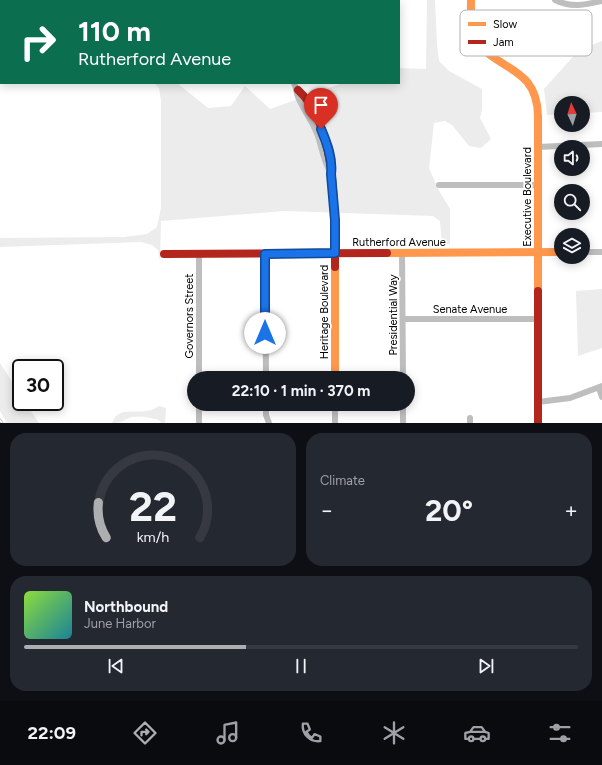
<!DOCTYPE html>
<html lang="en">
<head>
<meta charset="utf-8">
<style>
	:root { --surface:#171b24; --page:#242831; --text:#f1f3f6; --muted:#9ea1a6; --line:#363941; --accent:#adaeaf }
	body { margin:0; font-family:Figtree,sans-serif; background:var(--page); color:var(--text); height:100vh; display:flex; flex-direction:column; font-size:15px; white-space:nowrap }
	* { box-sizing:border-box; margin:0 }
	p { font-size:13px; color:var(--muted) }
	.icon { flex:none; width:22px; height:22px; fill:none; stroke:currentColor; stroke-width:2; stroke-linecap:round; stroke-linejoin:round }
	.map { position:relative; height:423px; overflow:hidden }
	.side { display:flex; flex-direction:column; gap:10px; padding:10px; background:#0d0f14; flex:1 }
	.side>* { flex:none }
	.hud { position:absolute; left:0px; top:0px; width:400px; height:84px; box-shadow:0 2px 10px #0003; background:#0b6e4f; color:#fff; overflow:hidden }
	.needle { width:26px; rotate:356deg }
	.controls { position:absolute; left:554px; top:96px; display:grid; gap:8px }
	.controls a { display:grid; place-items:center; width:36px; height:36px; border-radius:50%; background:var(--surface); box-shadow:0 2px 10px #0003; font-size:20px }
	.speed { position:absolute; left:12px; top:359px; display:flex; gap:8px; font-size:20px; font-weight:700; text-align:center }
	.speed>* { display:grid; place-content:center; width:52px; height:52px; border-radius:50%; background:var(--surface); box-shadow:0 2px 10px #0003; line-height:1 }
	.speed .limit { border:2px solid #111; border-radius:6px; background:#fff; color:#111 }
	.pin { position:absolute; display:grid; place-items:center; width:34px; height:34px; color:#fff; margin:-41px -17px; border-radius:50% 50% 50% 0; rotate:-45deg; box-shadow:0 0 4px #0007 }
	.pin .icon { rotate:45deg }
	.me { position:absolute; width:44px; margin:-22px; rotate:0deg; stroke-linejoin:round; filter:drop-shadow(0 0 3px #0008) }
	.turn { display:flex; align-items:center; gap:14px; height:84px; padding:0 12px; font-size:18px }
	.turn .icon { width:52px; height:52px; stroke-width:2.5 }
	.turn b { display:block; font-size:28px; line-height:34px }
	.big { font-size:30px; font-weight:700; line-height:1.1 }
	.side .tile { flex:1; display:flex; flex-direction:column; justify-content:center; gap:6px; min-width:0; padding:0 14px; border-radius:16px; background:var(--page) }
	.side .dial { align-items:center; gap:0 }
	.dial svg { height:104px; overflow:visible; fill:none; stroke:var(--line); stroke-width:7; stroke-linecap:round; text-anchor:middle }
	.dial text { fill:var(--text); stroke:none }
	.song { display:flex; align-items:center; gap:12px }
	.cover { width:48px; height:48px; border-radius:6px; background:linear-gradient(135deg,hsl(90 70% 55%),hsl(190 70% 35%)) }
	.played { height:4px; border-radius:2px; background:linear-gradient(90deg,var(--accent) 40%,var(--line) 40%) }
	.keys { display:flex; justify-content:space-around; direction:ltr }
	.heat { display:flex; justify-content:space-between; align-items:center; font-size:22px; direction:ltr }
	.side .tiles { flex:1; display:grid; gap:10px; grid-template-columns:1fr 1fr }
	.tile:last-child { grid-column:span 2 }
	.trip { position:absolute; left:187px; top:371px; width:228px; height:40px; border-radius:20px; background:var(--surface); box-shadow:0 2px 10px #0003; font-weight:700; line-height:40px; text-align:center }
	.dock { display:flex; height:64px; justify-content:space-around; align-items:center; background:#090b0e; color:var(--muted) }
	.dock .icon { width:28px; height:28px }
	.dock .selected { color:var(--accent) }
	.dock b { font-size:18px; color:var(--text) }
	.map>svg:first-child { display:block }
	.green { fill:#ececec }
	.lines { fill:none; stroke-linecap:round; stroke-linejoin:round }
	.street { stroke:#bebebe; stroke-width:6 }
	.slow { stroke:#ff974d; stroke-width:8 }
	.jam { stroke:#b3261e; stroke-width:8 }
	.rail-casing { stroke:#bebebe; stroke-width:3 }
	.rail { stroke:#fff; stroke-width:1.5; stroke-dasharray:4.5; stroke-linecap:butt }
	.route-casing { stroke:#114b97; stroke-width:10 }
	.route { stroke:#1a73e8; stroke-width:7 }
	.labels { text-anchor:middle; stroke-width:3.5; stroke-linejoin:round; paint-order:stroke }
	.street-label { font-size:11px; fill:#000; stroke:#fff }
	.key { fill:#fff; stroke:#b2b2b2; stroke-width:1 }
	.key-label { font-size:11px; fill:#000 }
</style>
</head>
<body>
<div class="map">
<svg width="602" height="423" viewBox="0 0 602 423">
	<rect width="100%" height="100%" fill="#fff"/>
	<g class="green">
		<polygon points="427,0 435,0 437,44 439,61 449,71 482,89 482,110 480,118 491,139 481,148 469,146 452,125 445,121 434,123 429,168 437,187 450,209 450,244 442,245 440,221 433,216 284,211 161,221 160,261 158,250 152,245 141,242 0,247 0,238 124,237 147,234 157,227 161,208 161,101 159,88 154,83 177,83 208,108 231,106 245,86 270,109 343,83 399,83 399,68 426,69"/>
		<polygon points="602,41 602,112 583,113 583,103 561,103 561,114 547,115 544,89 579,50"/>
		<polygon points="602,289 602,348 578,356 576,291"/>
		<polygon points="0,363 21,396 21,402 25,402 39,423 7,423 0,411"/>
		<path d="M159,406L166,408L165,423H161L159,420C150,418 136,414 127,419C120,422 121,423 112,423C117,407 133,413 146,411C151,411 155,408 159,406Z"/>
	</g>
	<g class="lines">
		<g class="street">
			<polyline points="245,0 246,1"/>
			<polyline points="333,0 333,1"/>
			<path d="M555,0C571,8 585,5 602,1"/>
			<polyline points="377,1 378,0"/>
			<path d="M294,83C297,89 296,92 298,97C304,111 313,122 318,136C322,149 324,162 331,174"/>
			<polyline points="538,147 602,144"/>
			<polyline points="439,185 538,185"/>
			<polyline points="402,252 403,378"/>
			<polyline points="583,252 602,252"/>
			<polyline points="265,253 266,378"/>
			<polyline points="199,254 199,378"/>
			<polyline points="403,319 538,319"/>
			<polyline points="599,388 602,397"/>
			<polyline points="538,402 570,398 602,386"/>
			<polyline points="199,404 199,423"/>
			<polyline points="266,404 266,415 269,423"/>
			<polyline points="335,404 335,423"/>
			<polyline points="403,404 403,423"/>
			<polyline points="470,418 470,423"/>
		</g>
		<g class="slow">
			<path d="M471,0C471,11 470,23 474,34C489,72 537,61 538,116V291"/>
			<polyline points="387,253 561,252"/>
			<polyline points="335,267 335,378"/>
		</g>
		<g class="jam">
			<path d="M298,90C338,126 335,217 335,267"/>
			<polyline points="164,254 387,253"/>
			<polyline points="538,291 538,423"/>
		</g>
		<g class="rail-casing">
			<polyline id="rail" points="0,420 2,423"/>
		</g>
		<use href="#rail" class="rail"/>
	</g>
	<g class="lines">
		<g class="route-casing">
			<path id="route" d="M265,333V254L335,253V220L331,174C333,159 327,143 321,129"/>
		</g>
		<use href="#route" class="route"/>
	</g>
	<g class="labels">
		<g class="street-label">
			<text transform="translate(527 197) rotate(-90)" y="4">Executive Boulevard</text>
			<text x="399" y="246">Rutherford Avenue</text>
			<text x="470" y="313">Senate Avenue</text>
			<text transform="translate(324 312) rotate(-90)" y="4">Heritage Boulevard</text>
			<text transform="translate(393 315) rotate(-90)" y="4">Presidential Way</text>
			<text transform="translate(189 316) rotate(-90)" y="4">Governors Street</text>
		</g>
	</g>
	<rect x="460" y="10" width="132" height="46" rx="6" class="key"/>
	<rect x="468" y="22" width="18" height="4" fill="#ff974d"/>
	<rect x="468" y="40" width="18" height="4" fill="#b3261e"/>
	<g class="key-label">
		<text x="493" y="28">Slow</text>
		<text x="493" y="46">Jam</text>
	</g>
</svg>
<div class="controls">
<a><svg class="needle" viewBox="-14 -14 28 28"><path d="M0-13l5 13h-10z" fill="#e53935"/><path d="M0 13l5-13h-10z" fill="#9ea1a6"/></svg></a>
<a><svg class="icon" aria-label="sound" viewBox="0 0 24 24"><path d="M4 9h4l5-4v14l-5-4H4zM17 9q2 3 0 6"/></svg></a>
<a><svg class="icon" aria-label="search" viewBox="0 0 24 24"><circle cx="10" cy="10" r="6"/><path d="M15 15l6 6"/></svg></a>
<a><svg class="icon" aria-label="layers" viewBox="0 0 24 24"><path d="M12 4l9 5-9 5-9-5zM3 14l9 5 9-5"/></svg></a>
</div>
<div class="speed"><div class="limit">30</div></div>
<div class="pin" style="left:321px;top:129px;background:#d93025"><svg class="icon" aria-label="arrive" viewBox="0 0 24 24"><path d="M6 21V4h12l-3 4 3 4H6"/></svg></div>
<svg class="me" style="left:265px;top:333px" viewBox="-20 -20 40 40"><circle r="19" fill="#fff"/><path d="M0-13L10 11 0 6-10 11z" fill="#1a73e8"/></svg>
<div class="trip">22:10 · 1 min · 370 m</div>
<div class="hud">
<div class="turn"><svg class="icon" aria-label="right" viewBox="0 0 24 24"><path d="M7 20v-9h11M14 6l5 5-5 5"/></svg><div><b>110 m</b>Rutherford Avenue</div></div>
</div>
</div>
<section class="side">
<div class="tiles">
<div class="tile dial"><svg viewBox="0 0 100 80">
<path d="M14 69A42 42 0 1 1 86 69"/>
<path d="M14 69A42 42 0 0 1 8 42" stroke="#adaeaf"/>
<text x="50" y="56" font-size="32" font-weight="700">22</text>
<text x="50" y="72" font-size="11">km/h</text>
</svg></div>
<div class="tile"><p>Climate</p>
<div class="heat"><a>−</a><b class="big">20°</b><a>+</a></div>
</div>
<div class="tile">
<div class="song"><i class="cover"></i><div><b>Northbound</b><p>June Harbor</p></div></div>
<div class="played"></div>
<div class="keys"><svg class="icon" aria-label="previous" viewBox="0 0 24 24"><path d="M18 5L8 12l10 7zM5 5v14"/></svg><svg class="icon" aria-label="pause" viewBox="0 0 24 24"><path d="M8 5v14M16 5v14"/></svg><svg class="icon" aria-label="next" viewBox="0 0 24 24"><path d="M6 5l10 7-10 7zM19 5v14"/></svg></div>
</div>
</div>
</section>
<nav class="dock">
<b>22:09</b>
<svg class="icon selected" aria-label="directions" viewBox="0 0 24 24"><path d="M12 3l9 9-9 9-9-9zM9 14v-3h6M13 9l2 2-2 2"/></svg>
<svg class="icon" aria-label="music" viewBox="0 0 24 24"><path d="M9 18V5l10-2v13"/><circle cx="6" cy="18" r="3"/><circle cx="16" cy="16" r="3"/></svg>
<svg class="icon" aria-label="phone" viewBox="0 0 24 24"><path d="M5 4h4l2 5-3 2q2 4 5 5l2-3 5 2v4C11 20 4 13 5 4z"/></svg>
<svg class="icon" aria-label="climate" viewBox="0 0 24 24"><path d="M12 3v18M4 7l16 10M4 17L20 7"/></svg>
<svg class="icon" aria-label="car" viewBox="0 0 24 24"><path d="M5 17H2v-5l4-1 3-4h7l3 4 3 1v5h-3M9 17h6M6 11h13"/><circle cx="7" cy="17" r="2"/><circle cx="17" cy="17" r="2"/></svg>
<svg class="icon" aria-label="filters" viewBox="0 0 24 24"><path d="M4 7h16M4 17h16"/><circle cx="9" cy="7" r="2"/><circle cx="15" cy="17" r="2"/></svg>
</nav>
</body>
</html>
